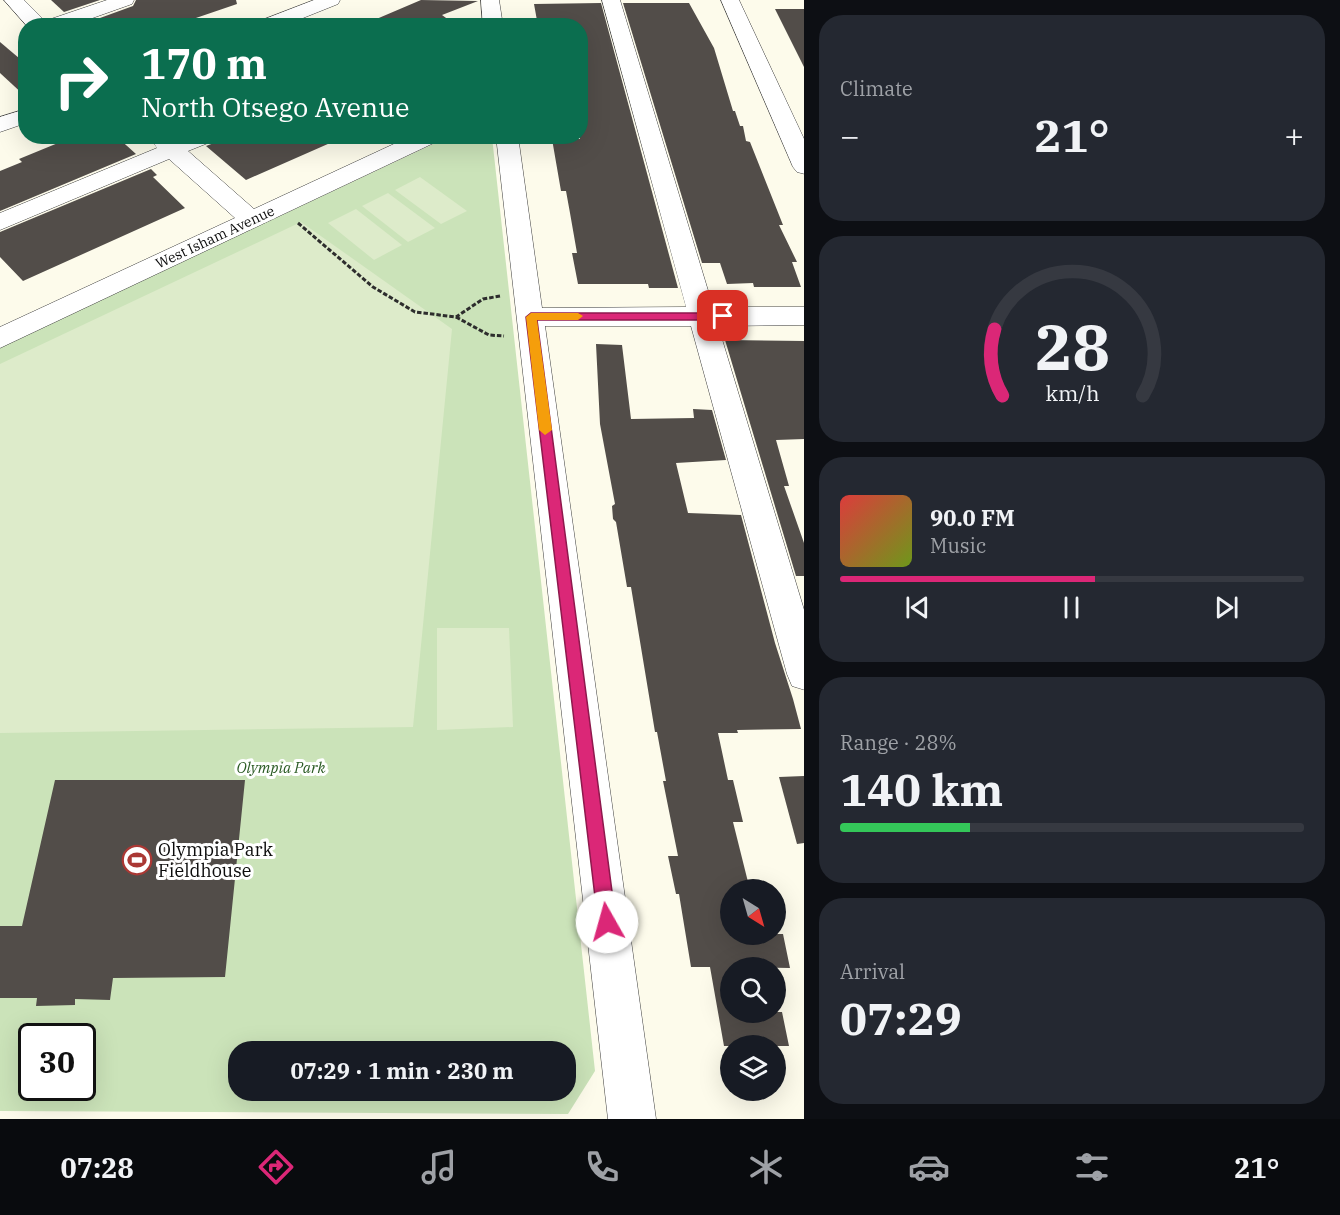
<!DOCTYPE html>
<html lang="en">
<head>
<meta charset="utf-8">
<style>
	:root { --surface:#171b24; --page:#242831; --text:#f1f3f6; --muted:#9ea1a6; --line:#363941; --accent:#db2777 }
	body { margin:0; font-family:"IBM Plex Serif",serif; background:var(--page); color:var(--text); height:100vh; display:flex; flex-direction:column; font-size:22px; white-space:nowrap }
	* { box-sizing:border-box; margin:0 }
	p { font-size:20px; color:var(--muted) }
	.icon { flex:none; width:33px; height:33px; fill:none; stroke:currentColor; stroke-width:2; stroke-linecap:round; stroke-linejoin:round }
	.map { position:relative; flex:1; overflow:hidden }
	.sheet { display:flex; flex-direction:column; gap:15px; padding:15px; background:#0d0f14; width:536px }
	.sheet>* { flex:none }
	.top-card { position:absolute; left:18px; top:18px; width:570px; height:126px; border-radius:24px; box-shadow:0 6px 24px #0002; background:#0b6e4f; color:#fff; overflow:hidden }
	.needle { width:39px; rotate:143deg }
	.fabs { position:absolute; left:720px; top:879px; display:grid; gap:12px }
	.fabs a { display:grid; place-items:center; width:66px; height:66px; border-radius:50%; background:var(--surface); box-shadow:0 6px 24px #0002; font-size:30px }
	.speed { position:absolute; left:18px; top:1023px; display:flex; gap:12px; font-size:30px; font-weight:700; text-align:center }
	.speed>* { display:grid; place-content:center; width:78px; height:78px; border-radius:50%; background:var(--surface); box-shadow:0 6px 24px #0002; line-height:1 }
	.speed .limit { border:3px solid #111; border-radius:9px; background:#fff; color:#111 }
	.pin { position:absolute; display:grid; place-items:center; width:51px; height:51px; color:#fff; margin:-26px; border-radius:12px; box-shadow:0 3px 9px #0006 }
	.me { position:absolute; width:66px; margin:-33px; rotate:353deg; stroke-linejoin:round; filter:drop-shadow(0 0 4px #0008) }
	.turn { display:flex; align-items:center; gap:21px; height:126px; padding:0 24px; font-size:27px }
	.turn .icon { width:78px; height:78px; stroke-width:2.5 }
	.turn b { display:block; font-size:42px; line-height:51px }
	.big { font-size:45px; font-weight:700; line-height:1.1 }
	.sheet .card { flex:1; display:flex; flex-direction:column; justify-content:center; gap:9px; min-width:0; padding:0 21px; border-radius:24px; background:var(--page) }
	.sheet .dial { align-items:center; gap:0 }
	.dial svg { height:156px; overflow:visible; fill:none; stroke:var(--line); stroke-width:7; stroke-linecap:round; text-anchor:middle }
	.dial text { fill:var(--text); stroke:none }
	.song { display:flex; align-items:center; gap:18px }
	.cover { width:72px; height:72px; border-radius:9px; background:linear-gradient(135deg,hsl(0 70% 55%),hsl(80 70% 35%)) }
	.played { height:6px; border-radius:3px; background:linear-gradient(90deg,var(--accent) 55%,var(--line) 55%) }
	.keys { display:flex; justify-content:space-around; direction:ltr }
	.heat { display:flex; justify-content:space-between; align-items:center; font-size:33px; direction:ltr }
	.charge { height:9px; border-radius:4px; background:linear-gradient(90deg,#34c759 28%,var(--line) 0) }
	.trip { position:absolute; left:228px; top:1041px; width:348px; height:60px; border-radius:24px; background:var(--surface); box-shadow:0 6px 24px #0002; font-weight:700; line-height:60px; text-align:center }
	.tabs { display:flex; height:96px; justify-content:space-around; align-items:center; background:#090b0e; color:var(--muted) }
	.tabs .icon { width:42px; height:42px }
	.tabs .on { color:var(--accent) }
	.tabs b { font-size:27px; color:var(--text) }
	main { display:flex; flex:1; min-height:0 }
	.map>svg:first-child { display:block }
	.green { fill:#cbe3b9; fill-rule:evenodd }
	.pitch { fill:#ddebca }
	.building { fill:#524d49 }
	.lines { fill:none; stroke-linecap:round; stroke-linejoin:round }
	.minor-casing { stroke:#3e3e3e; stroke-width:1 }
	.path { stroke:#2d2d2d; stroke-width:3; stroke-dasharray:4.5 2; stroke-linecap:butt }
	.minor { fill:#fff; fill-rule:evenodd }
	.route { fill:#db2777; stroke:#8e194d; stroke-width:1.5 }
	.slow { fill:#f59e0b }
	.labels { text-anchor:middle; stroke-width:6; stroke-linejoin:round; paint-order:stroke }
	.far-street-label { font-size:14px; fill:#0b0b0b; stroke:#fff }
	.park-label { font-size:15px; font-style:italic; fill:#2a5a23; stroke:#fff }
	.near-poi-label { font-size:18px; fill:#0b0b0b; stroke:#fff; text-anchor:start }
</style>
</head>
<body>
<main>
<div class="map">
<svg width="805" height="1119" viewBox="0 0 805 1119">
	<rect width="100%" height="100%" fill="#fdfbeb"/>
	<path class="green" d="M448,137H492L595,1071L568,1114L0,1111V347ZM32,1036H82V1088H32ZM238,1052H566V1090H238Z"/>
	<g class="pitch">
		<polygon points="420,177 467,211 441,224 395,190"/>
		<polygon points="388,193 435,228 408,242 362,206"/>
		<polygon points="356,209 402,245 374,260 328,223"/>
		<polygon points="301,222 452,329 413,727 0,733 0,364"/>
		<polygon points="437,628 509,628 513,727 437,730"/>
	</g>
	<g class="building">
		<polygon points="51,0 100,0 64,12"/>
		<polygon points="136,0 236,0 237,4 193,19 200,26 78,26 133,6"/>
		<polygon points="421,0 478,1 442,15 457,26 360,26"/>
		<polygon points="601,3 678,288 649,288 648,284 578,284 572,253 577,253 570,213 566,191 561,191 552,139 580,139 580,26 538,26 534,4"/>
		<polygon points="623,3 689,3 714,48 733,111 735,111 740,126 743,126 746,141 750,142 783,225 779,225 797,262 792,262 801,287 754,287 753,283 727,284 720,263 702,263"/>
		<polygon points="775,9 804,9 804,67"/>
		<polygon points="0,42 26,64 26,97 0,73"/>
		<polygon points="75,136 116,136 136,154 0,211 0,171 22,162 19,159"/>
		<polygon points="218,136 346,136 246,180 206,146 214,143"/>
		<polygon points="151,169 157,175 153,177 185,208 23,281 0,257 0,232"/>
		<polygon points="725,340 804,341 804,439 776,440 789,486 784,486 804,543 804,576 796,576"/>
		<polygon points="596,344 622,345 631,419 694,418 693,409 712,410 726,460 676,463 688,513 741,515 775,643 793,699 801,729 737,730 738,733 718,733 728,780 733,780 743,822 733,822 750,890 730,890 730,934 783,934 790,968 730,967 730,1012 782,1012 789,1046 724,1046 710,967 691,967 679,894 676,894 668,856 678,856 663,781 666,781 657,732 655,732 631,587 627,587 616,522 613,519 612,506 615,504 600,424"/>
		<polygon points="804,776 804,843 797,844 779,777"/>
		<polygon points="55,780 245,780 225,977 113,978 110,1000 75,999 75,1005 36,1006 37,998 0,998 0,926 22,926"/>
	</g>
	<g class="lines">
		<g class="minor-casing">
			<g id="minor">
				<polygon points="4,0 24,0 45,21 107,0 134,0 132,4 70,26 27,26"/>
				<polygon points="314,0 340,0 338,4 283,26 255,26 257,22"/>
				<polygon points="481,0 499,0 503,26 483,26"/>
				<polygon points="602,0 620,0 713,307 805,307 805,325 718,326 805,613 805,690 792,686 787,674 691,326 545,326 656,1119 608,1119 496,136 518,136 542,308 686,307"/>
				<polygon points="721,0 739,0 805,141 805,174 797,172 793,167"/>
				<polygon points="26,109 26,123 0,132 0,117"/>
				<polygon points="149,136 171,136 175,140 184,136 216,136 213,141 188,151 254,209 411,136 441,136 438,141 0,348 0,327 235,218 169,159 0,230 0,213 157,148"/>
			</g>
		</g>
		<g class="path">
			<polyline points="298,223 373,287 415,312 456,317 483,299 500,296"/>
			<polyline points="456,317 489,335 504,336"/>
		</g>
		<use href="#minor" class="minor"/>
	</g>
	<polygon class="route" points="531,313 723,313 728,316 723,320 537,320 616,922 613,929 607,931 601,929 598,922 526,317"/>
	<polygon class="slow" points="531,313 578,313 583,316 578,320 537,320 552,430 545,435 539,430 526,317"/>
	<defs>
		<g id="stadium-ring" transform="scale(1.5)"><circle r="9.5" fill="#fff" stroke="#aa3834" stroke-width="1.5"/><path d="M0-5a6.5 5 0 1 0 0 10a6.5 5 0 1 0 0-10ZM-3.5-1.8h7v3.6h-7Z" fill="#aa3834"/></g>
	</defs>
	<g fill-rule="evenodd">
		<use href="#stadium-ring" x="137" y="860"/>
	</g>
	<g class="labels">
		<g class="far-street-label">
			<text transform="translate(215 237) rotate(-25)" y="5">West Isham Avenue</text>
		</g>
		<g class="park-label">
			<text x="281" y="773">Olympia Park</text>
		</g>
		<g class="near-poi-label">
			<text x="158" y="856">Olympia Park<tspan x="158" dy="21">Fieldhouse</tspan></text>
		</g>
	</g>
</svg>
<div class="fabs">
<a><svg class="needle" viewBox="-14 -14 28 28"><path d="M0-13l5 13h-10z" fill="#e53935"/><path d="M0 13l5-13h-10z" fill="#9ea1a6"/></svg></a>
<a><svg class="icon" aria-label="search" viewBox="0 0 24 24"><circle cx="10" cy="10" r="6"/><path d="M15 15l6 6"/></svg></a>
<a><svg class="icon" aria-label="layers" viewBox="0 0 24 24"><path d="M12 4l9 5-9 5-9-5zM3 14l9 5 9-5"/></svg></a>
</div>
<div class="speed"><div class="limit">30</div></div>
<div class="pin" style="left:723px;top:316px;background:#d93025"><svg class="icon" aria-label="arrive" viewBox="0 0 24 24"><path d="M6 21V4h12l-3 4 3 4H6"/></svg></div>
<svg class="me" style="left:607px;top:922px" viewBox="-20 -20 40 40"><circle r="19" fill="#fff"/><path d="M0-13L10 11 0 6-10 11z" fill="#db2777"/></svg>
<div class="trip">07:29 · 1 min · 230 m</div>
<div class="top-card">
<div class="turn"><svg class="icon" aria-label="right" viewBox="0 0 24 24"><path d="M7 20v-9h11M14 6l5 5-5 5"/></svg><div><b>170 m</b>North Otsego Avenue</div></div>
</div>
</div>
<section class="sheet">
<div class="card"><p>Climate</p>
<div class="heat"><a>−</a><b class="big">21°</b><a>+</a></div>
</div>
<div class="card dial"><svg viewBox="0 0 100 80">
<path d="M14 69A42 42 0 1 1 86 69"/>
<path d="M14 69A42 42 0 0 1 10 35" stroke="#db2777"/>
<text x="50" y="56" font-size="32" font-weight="700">28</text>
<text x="50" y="72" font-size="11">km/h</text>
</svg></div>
<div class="card">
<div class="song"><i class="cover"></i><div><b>90.0 FM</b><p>Music</p></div></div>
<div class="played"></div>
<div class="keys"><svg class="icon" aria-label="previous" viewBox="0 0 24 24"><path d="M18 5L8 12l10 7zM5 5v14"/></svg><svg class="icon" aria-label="pause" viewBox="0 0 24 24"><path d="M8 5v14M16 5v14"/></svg><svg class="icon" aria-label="next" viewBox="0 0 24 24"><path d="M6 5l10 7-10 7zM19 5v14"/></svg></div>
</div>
<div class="card"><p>Range · 28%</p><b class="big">140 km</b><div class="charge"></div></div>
<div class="card"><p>Arrival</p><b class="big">07:29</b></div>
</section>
</main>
<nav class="tabs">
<b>07:28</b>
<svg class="icon on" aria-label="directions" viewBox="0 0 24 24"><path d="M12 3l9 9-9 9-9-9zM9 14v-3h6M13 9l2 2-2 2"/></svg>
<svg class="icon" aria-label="music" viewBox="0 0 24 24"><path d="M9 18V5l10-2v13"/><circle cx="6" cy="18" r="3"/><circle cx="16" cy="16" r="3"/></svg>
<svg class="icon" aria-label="phone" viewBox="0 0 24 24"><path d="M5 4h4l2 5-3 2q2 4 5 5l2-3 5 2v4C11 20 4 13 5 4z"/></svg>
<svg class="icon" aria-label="climate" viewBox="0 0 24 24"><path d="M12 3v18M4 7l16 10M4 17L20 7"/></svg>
<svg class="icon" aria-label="car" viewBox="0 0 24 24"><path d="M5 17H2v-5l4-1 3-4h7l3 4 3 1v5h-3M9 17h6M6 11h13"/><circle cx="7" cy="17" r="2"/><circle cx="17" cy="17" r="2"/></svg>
<svg class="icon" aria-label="filters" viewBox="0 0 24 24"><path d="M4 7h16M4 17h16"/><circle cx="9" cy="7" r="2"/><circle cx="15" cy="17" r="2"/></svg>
<b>21°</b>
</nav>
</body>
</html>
